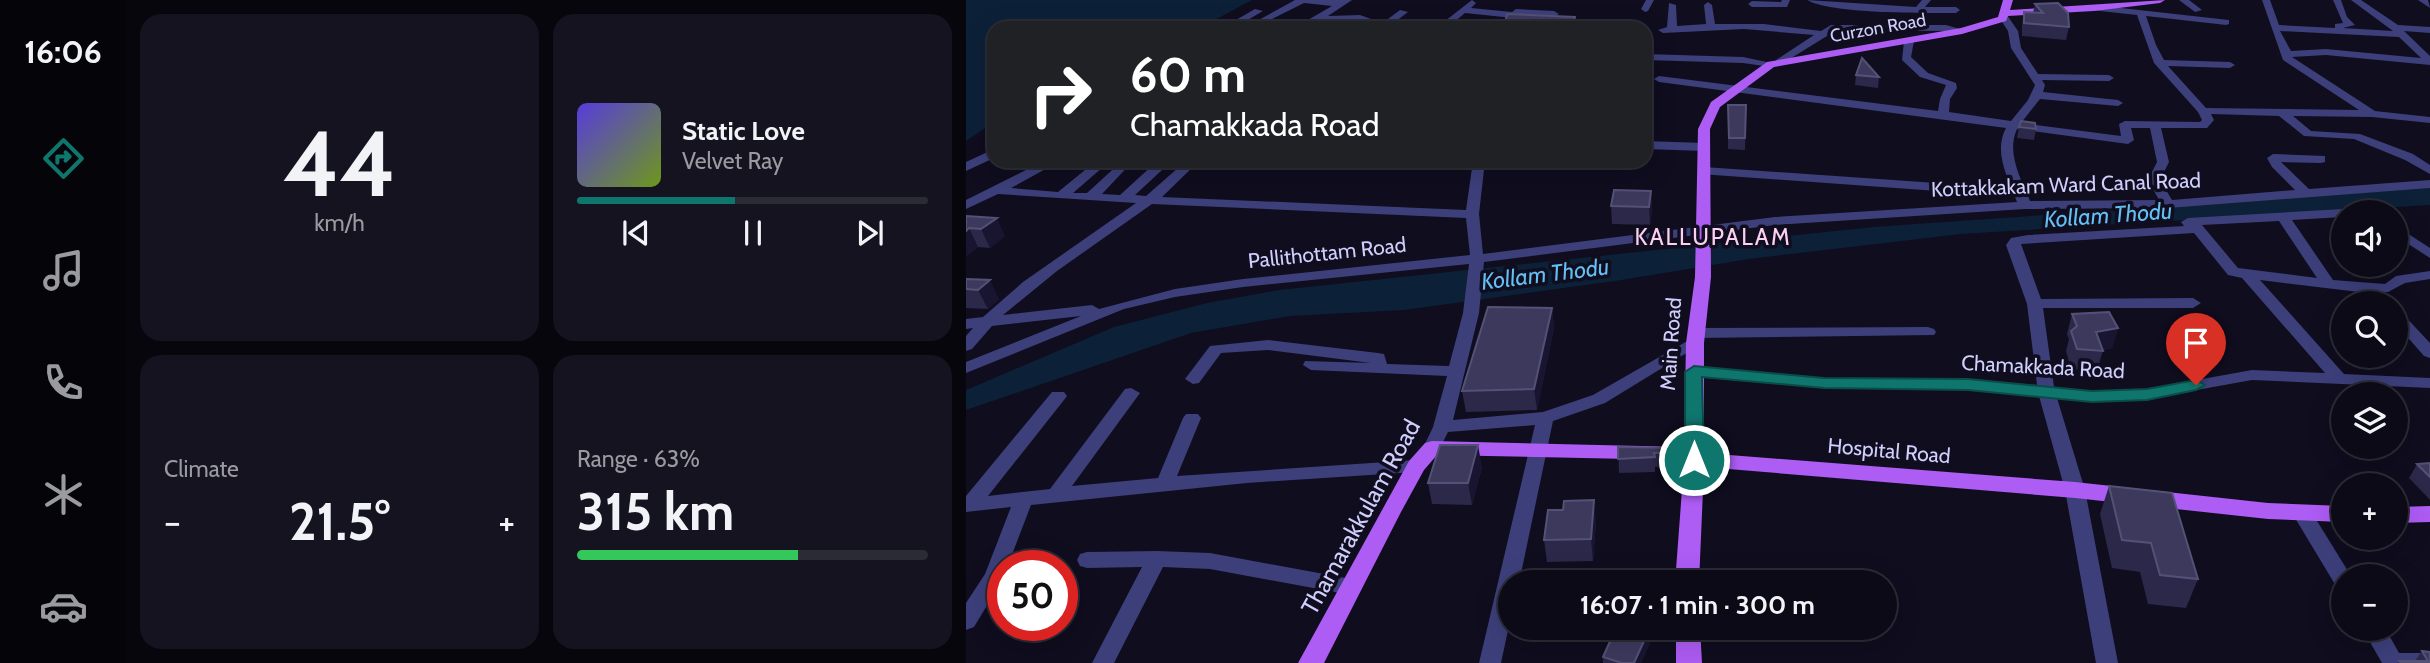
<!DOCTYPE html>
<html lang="en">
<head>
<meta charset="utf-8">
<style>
	:root { --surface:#0b0a16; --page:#14131f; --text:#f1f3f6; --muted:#9a9aa1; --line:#2b2b35; --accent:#0f766e }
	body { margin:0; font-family:Cabin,sans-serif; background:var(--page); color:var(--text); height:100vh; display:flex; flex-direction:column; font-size:26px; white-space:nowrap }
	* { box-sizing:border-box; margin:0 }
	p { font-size:23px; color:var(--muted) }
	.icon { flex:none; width:38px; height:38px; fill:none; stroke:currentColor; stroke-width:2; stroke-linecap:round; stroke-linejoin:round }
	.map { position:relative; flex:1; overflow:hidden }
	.details { display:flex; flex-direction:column; gap:14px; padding:14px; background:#06060c; width:840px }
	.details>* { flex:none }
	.guide { position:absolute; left:21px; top:21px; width:665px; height:147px; border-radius:21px; box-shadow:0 7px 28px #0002,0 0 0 2px var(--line); background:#202124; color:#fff; overflow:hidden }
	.buttons { position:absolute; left:1365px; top:200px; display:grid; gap:14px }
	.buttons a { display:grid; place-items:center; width:77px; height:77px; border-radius:50%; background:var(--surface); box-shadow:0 7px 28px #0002,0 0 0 2px var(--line); font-size:35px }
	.speed { position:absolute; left:21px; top:550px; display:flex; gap:14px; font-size:35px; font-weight:700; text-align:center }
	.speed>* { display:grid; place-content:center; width:91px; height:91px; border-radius:50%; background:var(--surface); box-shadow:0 7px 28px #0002,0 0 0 2px var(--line); line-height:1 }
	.speed .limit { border:10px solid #d22; background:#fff; color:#111 }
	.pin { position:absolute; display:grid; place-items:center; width:60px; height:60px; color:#fff; margin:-72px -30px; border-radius:50% 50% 50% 0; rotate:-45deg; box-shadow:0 0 7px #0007 }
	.pin .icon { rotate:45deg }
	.me { position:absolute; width:77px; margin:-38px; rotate:0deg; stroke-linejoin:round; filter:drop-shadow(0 0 5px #0008) }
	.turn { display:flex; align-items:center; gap:24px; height:147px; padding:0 28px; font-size:32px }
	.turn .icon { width:91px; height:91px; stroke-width:2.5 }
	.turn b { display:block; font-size:49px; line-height:60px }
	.big { font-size:52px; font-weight:700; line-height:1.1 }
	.details .tile { flex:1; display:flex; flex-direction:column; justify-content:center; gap:10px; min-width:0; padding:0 24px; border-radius:21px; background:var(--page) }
	.details .dial { align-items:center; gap:0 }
	.dial b { font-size:91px; line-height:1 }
	.song { display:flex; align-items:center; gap:21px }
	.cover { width:84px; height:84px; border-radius:10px; background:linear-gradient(135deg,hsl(250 70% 55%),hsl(80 70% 35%)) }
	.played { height:7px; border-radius:4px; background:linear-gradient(90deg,var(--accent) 45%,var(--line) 45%) }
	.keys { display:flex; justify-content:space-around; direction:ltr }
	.heat { display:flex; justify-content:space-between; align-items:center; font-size:38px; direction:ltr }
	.charge { height:10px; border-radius:5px; background:linear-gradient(90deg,#34c759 63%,var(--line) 0) }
	.details .tiles { flex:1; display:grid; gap:14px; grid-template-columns:repeat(2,1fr) }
	.trip { position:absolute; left:532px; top:570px; width:399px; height:70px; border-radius:35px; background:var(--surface); box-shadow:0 7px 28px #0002,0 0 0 2px var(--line); font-weight:700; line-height:70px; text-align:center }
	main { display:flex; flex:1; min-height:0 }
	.dock { display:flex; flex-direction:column; width:126px; justify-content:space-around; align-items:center; background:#040409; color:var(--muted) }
	.dock .icon { width:49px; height:49px }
	.dock .active { color:var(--accent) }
	.dock b { font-size:32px; color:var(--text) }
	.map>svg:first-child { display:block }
	.water { fill:#0c2038 }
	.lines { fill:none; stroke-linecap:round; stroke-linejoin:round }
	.minor { fill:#3c3f7a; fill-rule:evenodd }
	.major { fill:#ad5cf4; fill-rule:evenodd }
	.wall { fill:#2b284a }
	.shaded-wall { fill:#191531 }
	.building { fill:#3d395d; stroke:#545176; stroke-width:2 }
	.route { fill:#0f766e; stroke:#0a4d48; stroke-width:2 }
	.labels { text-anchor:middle; stroke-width:7; stroke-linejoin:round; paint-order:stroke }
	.far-street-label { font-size:18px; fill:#cfcefc; stroke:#0f0d1e }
	.street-label { font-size:21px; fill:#cfcefc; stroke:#0f0d1e }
	.water-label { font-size:23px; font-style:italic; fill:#63bff4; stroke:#0f0d1e }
	.neighbourhood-label { font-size:23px; letter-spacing:2px; fill:#fcd0f0; stroke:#0f0d1e }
	.near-street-label { font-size:24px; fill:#cfcefc; stroke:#0f0d1e }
</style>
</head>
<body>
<main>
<nav class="dock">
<b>16:06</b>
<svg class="icon active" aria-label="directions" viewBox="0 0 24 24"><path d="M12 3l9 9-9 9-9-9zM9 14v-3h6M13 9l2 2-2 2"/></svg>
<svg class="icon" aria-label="music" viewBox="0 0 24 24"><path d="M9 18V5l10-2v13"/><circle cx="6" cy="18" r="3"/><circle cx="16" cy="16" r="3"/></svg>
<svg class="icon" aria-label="phone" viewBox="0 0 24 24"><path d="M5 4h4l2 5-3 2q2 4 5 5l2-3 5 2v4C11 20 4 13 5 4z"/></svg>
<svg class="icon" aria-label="climate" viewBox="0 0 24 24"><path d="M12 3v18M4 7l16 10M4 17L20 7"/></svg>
<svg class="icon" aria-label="car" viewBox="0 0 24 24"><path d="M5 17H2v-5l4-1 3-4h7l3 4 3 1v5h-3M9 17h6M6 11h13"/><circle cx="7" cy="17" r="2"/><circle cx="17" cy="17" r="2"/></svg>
</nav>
<section class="details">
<div class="tiles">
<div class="tile dial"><b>44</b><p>km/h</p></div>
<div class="tile">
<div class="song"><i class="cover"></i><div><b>Static Love</b><p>Velvet Ray</p></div></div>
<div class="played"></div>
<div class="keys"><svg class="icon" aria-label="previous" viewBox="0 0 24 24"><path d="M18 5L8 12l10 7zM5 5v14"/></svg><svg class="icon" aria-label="pause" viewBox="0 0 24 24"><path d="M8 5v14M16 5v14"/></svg><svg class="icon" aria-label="next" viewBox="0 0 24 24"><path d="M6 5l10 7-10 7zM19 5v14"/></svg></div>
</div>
<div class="tile"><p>Climate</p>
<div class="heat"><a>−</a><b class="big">21.5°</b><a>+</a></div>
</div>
<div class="tile"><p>Range · 63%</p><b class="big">315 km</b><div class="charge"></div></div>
</div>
</section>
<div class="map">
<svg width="1464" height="663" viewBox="0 0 1464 663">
	<rect width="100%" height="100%" fill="#0f0d1e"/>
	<g class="water">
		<polygon points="0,0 286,0 234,28 28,28 28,122 0,141"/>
		<polygon points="1464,188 1464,205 995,234 783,259 649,281 438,310 324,316 225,333 0,410 0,390 148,327 241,303 313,290 907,227"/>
	</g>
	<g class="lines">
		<g class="minor">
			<path d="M329,0H386L362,16L394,15L405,19L400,22L354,21L342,28L296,25L290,28H278ZM338,3L366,6L335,24L304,20Z"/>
			<polygon points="506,0 510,3 505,8 546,12 550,9 588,11 593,14 588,17 551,15 547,18 499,13 481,28 470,28"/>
			<polygon points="680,0 688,0 682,11 679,12 675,9"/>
			<polygon points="816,0 824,0 821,7 786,7 782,4 786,1 815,2"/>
			<path d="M841,0L950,7L956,0H965L959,7H990L994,10L990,13C959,13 865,14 841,0Z"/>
			<polygon points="1213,0 1223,0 1236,10 1229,12"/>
			<path d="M1296,0H1304L1313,25L1369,28V24L1377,23L1367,0H1375L1381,17L1389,25L1377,28L1427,31L1385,0H1395L1432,25L1464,27V33L1438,31L1464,56V65L1360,55L1326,57L1409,111L1464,117V123L1406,117L1327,116L1345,131L1394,134L1447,154L1464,165V174L1439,160L1388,139L1338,136L1313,116L1245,114L1248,120L1241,128H1195L1203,162L1194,180L1206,200L1329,190L1306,167L1301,158L1307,154L1359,156V162L1355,163L1315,162L1343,189L1464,180V188L1202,208L1059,209L809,225L518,262L513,313L487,420L577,412L627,395L723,340L729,338L737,343L639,403L587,421L553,583H544V621L535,663H513L569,425L482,432L472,452H460L457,448L467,427L481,376L345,370L337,365L339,361L405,363L302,350L255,353L233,383L227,384L219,379L244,346L302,340L412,353L418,354L421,364L483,366L497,313L503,264L277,287L209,297L158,309L0,373V362L115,316L26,326L6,349L0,351V336L7,328L0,329V319L17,317L57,282L170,203L32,194L0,209V200L78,161H94L45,188L92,192L130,161H144L107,193H121L156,161H167L136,194L154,195L188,164H196V170L169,195L180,196L220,161H233L196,197L500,210L507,161H519L513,214L517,254L809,217L1051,202C1042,178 1027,152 1040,128L693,82L688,79L693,76L972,111L974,99L980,85L954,77L936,60L938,41L943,38L948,41L945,57L962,73L990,83L991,88L984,99L983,112L1045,121L1062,100L1069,85L1045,48L1042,31L1033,17L1038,14L1041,15L1052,31L1055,48L1072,74L1143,75L1148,78L1143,81L1076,80L1079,85L1077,92L1152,100L1157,103L1152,106L1074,99L1055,123L1155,136L1153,124L1159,121L1234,122L1236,120L1232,112L1188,63L1171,15L1125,10L1124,8L1128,5L1263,20V24L1260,25L1180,16L1190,45L1198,60L1264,62L1269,65L1264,68L1202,66L1240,108L1393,110L1317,60ZM1314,31L1433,37L1455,58L1360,49L1325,51ZM1165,128H1184L1191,162L1182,180L1193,200L1064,201C1055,179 1040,153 1051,129L1162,144L1168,140ZM186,204L500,218L504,255L277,279L209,289L133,309L126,305L37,315L91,271Z"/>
			<polygon points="1452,0 1462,0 1464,8"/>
			<polygon points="742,2 746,5 749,24 798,24 855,31 865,25 980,25 1001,31 996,34 980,31 864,30 861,36 814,65 810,64 810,60 848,35 778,29 697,33 692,30 701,27 703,3 710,5 711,26 740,24 738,5"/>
			<polygon points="289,9 297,11 268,28 256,28"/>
			<polygon points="434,10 442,12 421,28 410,28"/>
			<polygon points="679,54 777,57 810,64 805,67 777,63 679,60"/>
			<polygon points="679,141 738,143 744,147 738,151 679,149"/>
			<polygon points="28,149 28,158 0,171 0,162"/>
			<polygon points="738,167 985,184 991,188 985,192 734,174 734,168"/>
			<polygon points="1396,208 1405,209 1406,212 1390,212"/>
			<path d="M1377,209L1383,212H1377V217L1326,220L1367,280L1419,284L1430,276L1464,271V279L1439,283L1422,292H1393L1294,280L1378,374L1464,378V388L1286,380L1181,399L1126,401L1091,398L1119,490L1152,663H1130L1099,490L1073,396L1002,389L858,388L728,377L720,372L728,367L858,378L1002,379L1071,385L1061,304L1040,245L1045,238L1062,235L1218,226L1215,222L1222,218ZM1313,221L1351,278L1272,268L1236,225ZM1228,233L1262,275L1276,278L1359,373L1286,370L1181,389L1126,391L1088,387L1077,308H1227L1235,303L1227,298L1075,299L1055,244Z"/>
			<polygon points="1430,226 1464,248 1464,258 1430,236"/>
			<polygon points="1430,310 1435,312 1464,343 1464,358 1458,356 1430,324"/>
			<polygon points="962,327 968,329 970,332 968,335 730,338 722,333 730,328"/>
			<polygon points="165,388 174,393 106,486 192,478 217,418 220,414 232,414 235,418 211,476 450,460 457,461 459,466 457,471 450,472 281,483 65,505 42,565 37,565 37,579 8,627 0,630 0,603 19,574 45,507 0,512 0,496 86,392 98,392 101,396 98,400 22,496 84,489 159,389"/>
			<polygon points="1336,506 1343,508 1385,576 1377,576 1377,588 1370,586 1326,513 1329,508"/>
			<polygon points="191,551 244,553 385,579 392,581 396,587 392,593 385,595 244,569 197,567 148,663 126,663 176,567 121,568 114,566 111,560 114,554 121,552"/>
			<polygon points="1396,628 1419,628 1433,653 1461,653 1464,654 1464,663 1416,663"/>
		</g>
		<g class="major">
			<polygon points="1037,0 1047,0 1044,10 1199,0 1194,3 1128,11 1042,16 1040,21 996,34 808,67 754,107 744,129 745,277 738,343 738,453 1109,482 1302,503 1377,506 1377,522 1302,519 1109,498 738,467 733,583 709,583 718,463 711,460 471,455 458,470 435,512 358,663 332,663 443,461 459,443 466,441 718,447 720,343 729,277 732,129 745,102 801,62 995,28 1032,17"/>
			<polygon points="1464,506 1464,522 1430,523 1430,507"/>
			<polygon points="710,628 734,628 736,663 710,663"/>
		</g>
	</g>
	<g class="wall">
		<polygon points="1069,4 1103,27 1100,40 1056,36 1056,25 1058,12 1067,13"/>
		<polygon points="890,75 913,77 912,88 889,85"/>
		<polygon points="762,105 780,105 779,150 762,149"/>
		<polygon points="1053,127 1070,129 1068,140 1051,138"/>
		<polygon points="685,191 686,209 684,225 646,224 645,206"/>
		<polygon points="0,216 39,236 24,248 12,247 0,256"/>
		<polygon points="0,279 33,299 22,309 0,308"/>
		<polygon points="586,308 588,328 571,410 500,412 496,391"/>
		<polygon points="1106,314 1152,328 1146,348 1137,350 1131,371 1105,369 1100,351 1103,339 1101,334"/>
		<polygon points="652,447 712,452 713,466 689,467 689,472 653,473"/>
		<polygon points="1464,463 1464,500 1443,478 1451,464"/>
		<polygon points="516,467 506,505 466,504 462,483"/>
		<polygon points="1143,486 1232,579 1220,608 1182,604 1174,572 1146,568 1134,514"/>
		<polygon points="630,522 627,561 581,562 578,540"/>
		<polygon points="686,638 675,663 637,663 637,657"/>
		<polygon points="1456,651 1464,663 1432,663 1433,661 1449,661"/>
	</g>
	<g class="shaded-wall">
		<polygon points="685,191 686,209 684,225 683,207"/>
		<polygon points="31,218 39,236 24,248 15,229"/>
		<polygon points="3,228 12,247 0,256 0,231"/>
		<polygon points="24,280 33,299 22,309 12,290"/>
		<polygon points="586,308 588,328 571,410 568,389"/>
		<polygon points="1152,328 1146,348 1133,350 1130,332"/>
		<polygon points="512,445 516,467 506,505 502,483"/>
		<polygon points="628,500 630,522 627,561 625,539"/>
		<polygon points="684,628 686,628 686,638 675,663 668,663"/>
	</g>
	<g class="building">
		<polygon points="1092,3 1102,13 1103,27 1058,23 1058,12 1077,13 1069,4"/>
		<polygon points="541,14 609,17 606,28 538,28"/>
		<polygon points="896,58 913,77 890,75"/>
		<polygon points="762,105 780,105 779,138 763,138"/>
		<polygon points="1055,121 1069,123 1070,129 1053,127"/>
		<polygon points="648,190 685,191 683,207 645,206"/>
		<polygon points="0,216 31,218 15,229 3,228 0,231"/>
		<polygon points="0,279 24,280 12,290 0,289"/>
		<polygon points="522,307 586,308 568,389 496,391"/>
		<polygon points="1143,312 1152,328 1130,332 1137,351 1111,349 1105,331 1111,326 1106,314"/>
		<polygon points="474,445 512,445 502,483 462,483"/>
		<polygon points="652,447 710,448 712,452 688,453 689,457 652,459"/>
		<polygon points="1464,463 1464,477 1451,464"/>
		<polygon points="1143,486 1206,493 1232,579 1194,575 1185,543 1156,540"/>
		<polygon points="628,500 625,539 578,540 582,510 597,510 598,501"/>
		<polygon points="650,628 684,628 668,663 656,663 637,657"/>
		<polygon points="1456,651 1464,652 1464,663 1435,663 1433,661 1462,661"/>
	</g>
	<polygon class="route" points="728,366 858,378 1002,379 1126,391 1181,389 1230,380 1239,385 1230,390 1181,400 1126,402 1002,390 858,388 736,377 738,460 735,464 722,464 719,460 719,372"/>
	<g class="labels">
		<g class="far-street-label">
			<text transform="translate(912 28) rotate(-10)" y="6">Curzon Road</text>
		</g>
		<g class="street-label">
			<text transform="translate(1100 185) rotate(-2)" y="7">Kottakkakam Ward Canal Road</text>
			<text transform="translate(361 253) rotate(-6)" y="7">Pallithottam Road</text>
			<text transform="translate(705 344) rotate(-86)" y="7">Main Road</text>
			<text transform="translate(1077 367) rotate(3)" y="7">Chamakkada Road</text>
			<text transform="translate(923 451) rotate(5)" y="7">Hospital Road</text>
		</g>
		<g class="water-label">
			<text transform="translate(1142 215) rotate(-4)" y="8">Kollam Thodu</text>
			<text transform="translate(579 274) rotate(-7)" y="8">Kollam Thodu</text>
		</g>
		<g class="neighbourhood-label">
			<text x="747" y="245">KALLUPALAM</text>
		</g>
		<g class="near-street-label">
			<text transform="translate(395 517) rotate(-61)" y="8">Thamarakkulam Road</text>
		</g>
	</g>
</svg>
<div class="buttons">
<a><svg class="icon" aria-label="sound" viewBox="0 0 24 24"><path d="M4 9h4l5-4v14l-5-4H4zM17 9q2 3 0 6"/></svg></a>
<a><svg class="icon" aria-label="search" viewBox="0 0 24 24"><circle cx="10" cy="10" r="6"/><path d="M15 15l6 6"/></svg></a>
<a><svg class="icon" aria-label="layers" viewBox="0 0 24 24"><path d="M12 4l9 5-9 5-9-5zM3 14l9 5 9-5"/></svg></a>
<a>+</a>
<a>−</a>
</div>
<div class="speed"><div class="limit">50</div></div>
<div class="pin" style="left:1230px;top:385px;background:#d93025"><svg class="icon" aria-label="arrive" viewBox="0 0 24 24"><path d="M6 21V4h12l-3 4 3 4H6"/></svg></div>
<svg class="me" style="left:728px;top:460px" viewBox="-20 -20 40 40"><circle r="17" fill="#0f766e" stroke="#fff" stroke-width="3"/><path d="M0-11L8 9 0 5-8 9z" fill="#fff"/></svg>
<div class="trip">16:07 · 1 min · 300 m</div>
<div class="guide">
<div class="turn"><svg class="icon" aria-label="right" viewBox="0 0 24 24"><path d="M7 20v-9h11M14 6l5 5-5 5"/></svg><div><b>60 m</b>Chamakkada Road</div></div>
</div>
</div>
</main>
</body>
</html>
